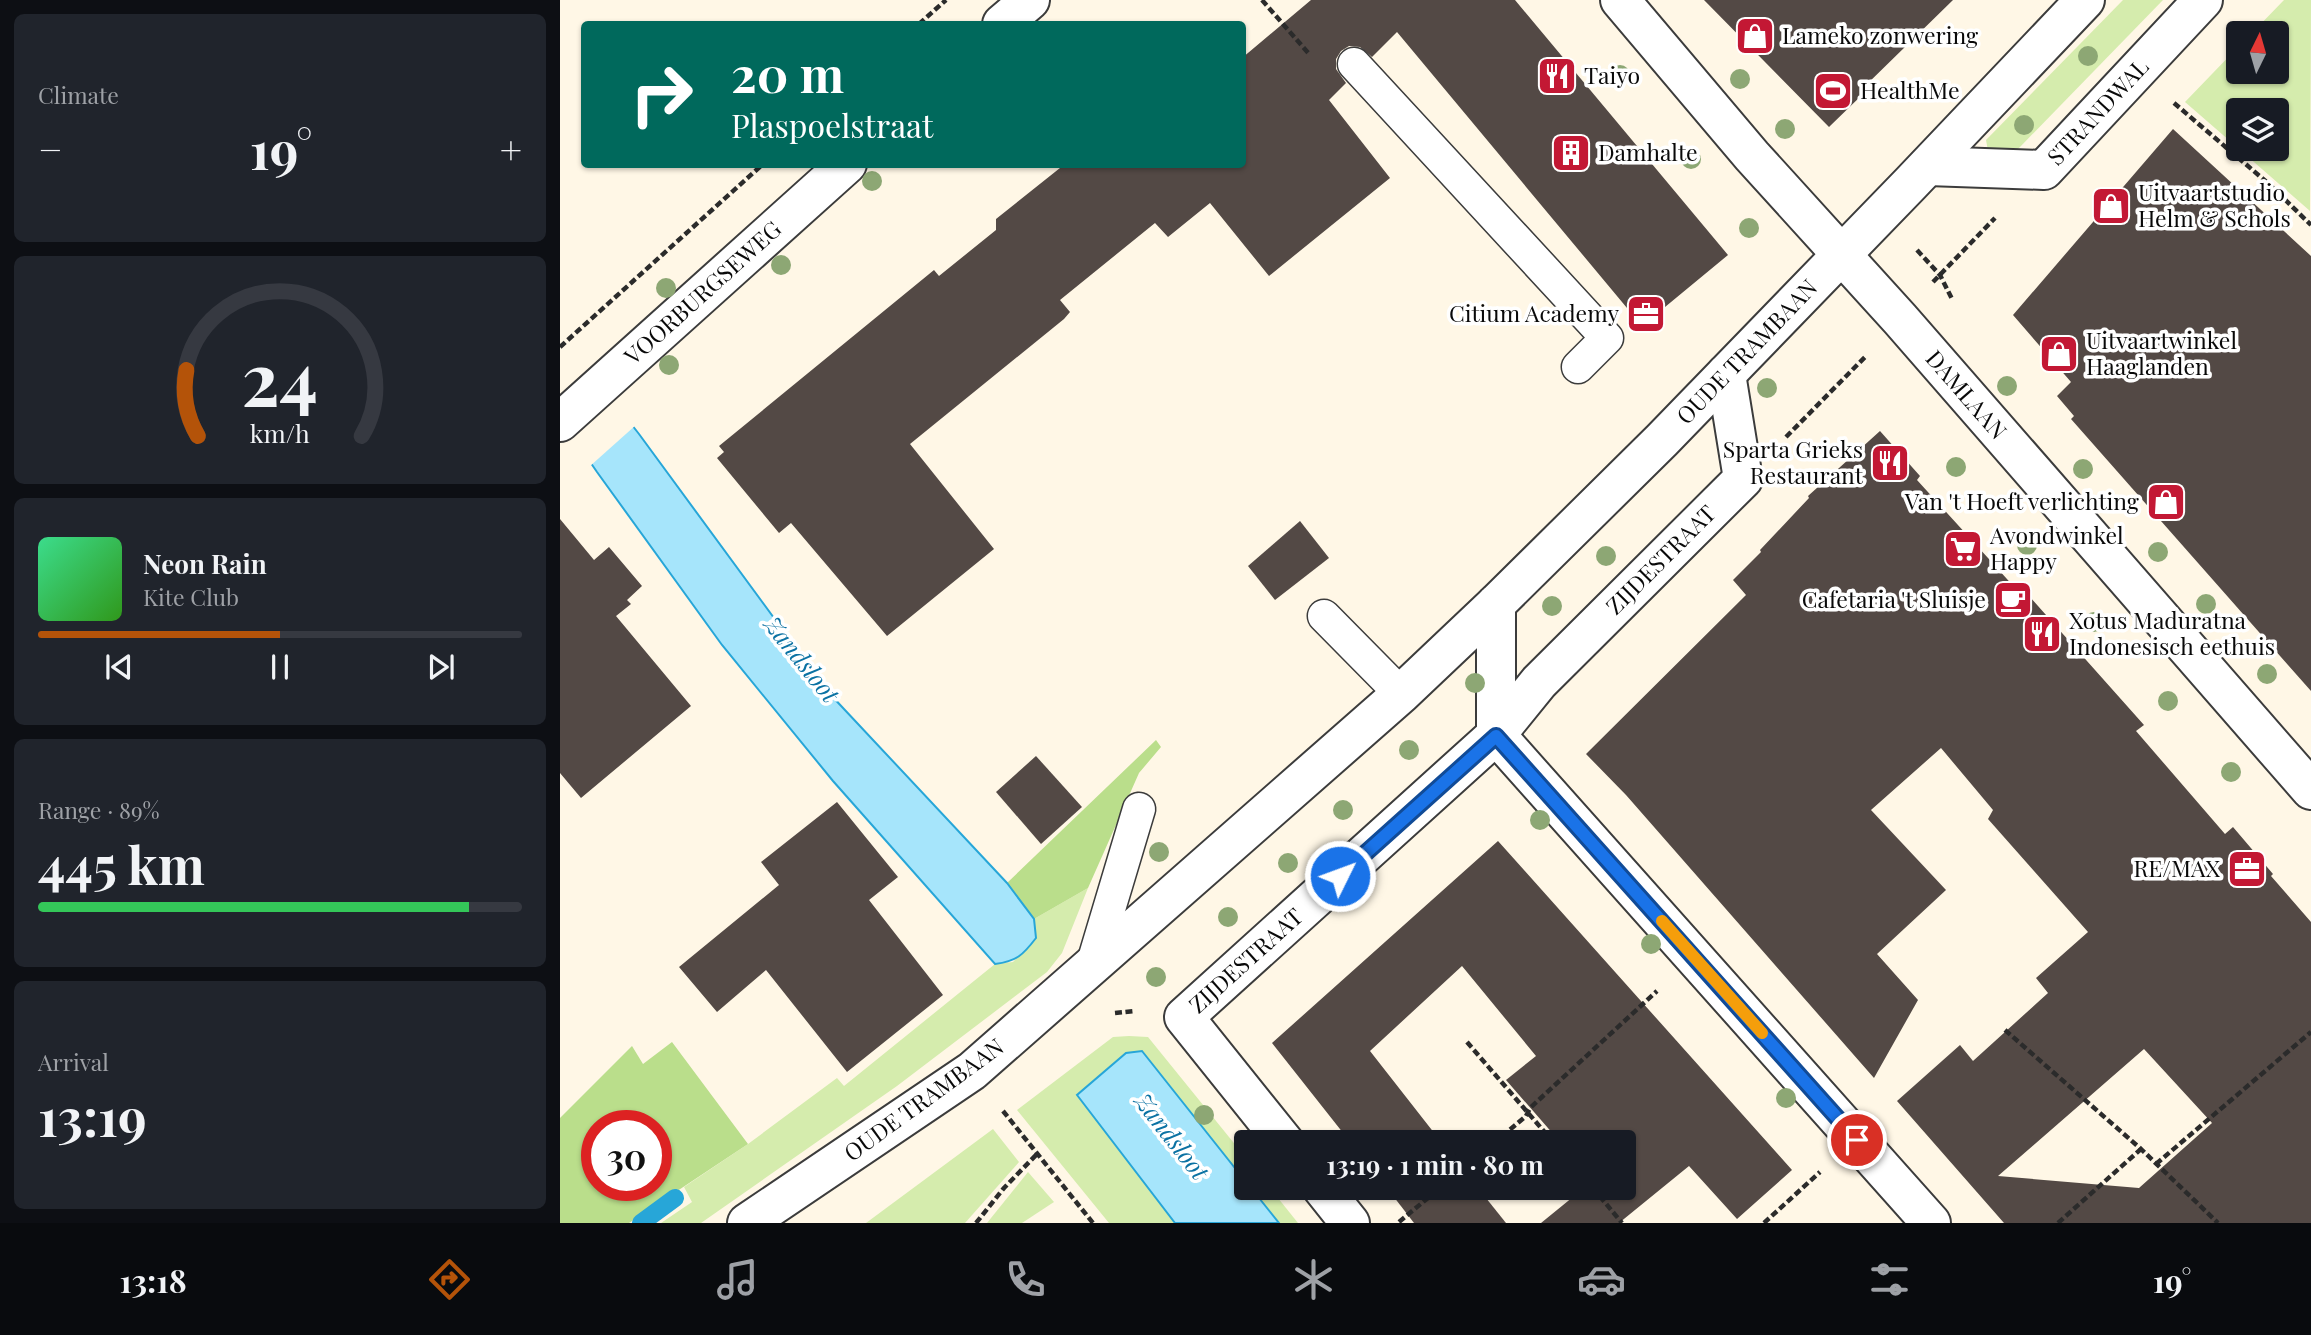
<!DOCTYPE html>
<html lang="en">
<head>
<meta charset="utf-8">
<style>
	:root { --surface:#171b24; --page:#20242c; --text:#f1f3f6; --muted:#9ea1a6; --line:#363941; --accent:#b45309 }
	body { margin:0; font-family:"Playfair Display",serif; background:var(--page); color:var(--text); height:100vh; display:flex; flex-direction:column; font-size:26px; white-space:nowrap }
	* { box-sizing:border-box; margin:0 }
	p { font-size:23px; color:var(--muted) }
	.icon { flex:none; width:38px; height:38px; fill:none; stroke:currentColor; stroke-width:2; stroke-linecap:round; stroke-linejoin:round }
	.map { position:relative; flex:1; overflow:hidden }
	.panel { display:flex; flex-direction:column; gap:14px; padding:14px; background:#0d0f14; width:560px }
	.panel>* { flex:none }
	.hud { position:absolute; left:21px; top:21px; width:665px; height:147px; border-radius:7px; box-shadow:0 2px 5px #0004; background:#00695c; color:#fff; overflow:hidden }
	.needle { width:46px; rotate:5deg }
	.controls { position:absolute; left:1666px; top:21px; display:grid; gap:14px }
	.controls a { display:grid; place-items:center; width:63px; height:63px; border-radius:7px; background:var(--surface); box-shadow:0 2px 5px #0004; font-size:35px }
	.speed { position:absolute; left:21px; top:1110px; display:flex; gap:14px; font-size:35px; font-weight:700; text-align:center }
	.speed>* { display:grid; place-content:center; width:91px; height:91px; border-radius:50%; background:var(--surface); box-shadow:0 2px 5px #0004; line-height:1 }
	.speed .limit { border:10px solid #d22; background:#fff; color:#111 }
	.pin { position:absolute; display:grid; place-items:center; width:60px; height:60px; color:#fff; margin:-30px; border:4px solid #fff; border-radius:50%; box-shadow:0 2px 7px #0007 }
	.me { position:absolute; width:77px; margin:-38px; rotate:48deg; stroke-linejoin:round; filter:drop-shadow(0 0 5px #0008) }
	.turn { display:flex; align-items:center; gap:24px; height:147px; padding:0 35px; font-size:32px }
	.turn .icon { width:91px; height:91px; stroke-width:2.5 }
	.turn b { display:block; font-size:49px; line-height:60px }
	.big { font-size:52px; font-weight:700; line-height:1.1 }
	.panel .card { flex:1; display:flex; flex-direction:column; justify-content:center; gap:10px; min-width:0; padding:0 24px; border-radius:10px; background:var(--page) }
	.panel .dial { align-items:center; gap:0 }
	.dial svg { height:182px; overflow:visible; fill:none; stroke:var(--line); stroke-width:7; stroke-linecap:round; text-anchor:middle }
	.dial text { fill:var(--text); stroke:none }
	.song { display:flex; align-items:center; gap:21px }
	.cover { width:84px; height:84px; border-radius:10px; background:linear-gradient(135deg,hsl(150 70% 55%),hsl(110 70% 35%)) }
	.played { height:7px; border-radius:4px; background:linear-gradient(90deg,var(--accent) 50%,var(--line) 50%) }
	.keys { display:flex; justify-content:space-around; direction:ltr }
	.heat { display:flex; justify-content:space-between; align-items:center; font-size:38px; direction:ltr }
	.charge { height:10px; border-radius:5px; background:linear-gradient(90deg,#34c759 89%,var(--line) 0) }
	.trip { position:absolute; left:674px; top:1130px; width:402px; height:70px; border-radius:7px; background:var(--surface); box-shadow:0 2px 5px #0004; font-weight:700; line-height:70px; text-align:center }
	.tabs { display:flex; height:112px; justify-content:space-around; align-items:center; background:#090b0e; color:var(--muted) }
	.tabs .icon { width:49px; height:49px }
	.tabs .on { color:var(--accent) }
	.tabs b { font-size:32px; color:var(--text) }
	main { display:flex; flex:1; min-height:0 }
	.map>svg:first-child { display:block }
	.green { fill:#d5ecad }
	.forest { fill:#bade8b; fill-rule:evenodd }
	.water { fill:#a6e5fb; stroke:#27a6d8; stroke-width:2 }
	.pier { fill:#fff7e6 }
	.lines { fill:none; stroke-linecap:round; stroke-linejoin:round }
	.stream { stroke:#27a6d8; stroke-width:18 }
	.building { fill:#534945; fill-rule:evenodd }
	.service-casing { stroke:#3c3c3c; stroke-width:35 }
	.minor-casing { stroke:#3c3c3c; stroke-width:42 }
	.tertiary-casing { stroke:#3c3c3c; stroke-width:42 }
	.path { stroke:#2b2b2b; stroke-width:4.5; stroke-dasharray:7 3.5; stroke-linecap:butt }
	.service { stroke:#fff; stroke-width:32 }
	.minor { stroke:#fff; stroke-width:38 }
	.tertiary { stroke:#fff; stroke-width:38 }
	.tree { fill:#8da774 }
	.route-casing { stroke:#114b97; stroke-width:18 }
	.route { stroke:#1a73e8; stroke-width:12 }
	.slow { stroke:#f59e0b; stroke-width:12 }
	.labels { text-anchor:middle; stroke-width:7; stroke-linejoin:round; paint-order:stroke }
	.poi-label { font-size:23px; fill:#090909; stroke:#fff; text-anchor:start }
	.street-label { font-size:23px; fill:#090909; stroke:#fff }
	.water-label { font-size:24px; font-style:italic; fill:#0b72a3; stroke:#fff }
</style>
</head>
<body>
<main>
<section class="panel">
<div class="card"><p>Climate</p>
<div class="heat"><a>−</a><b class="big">19°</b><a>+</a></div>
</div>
<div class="card dial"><svg viewBox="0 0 100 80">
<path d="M14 69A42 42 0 1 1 86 69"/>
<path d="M14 69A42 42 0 0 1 9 40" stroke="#b45309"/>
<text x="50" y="56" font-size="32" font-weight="700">24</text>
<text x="50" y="72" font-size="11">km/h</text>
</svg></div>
<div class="card">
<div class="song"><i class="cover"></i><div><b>Neon Rain</b><p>Kite Club</p></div></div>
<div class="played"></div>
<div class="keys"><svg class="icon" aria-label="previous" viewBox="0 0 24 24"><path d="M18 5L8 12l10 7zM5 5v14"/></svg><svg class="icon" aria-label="pause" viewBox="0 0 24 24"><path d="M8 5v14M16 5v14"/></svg><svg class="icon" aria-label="next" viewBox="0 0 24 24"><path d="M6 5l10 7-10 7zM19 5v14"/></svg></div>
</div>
<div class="card"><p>Range · 89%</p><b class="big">445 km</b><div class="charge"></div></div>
<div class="card"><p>Arrival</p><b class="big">13:19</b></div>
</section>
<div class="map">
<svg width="1751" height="1223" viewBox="0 0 1751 1223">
	<rect width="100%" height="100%" fill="#fff7e6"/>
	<g class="green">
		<polygon points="1563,0 1603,0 1460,147 1454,152 1428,151 1426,140"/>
		<polygon points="1724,0 1751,0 1750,211 1679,149 1717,149 1717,110 1678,110 1678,148 1625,102 1678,47 1678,72 1717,72 1717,33 1692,33"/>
		<polygon points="528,888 502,953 487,972 337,1086 141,1223 101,1223 132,1202 124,1187 188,1144 277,1078 284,1086 435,964 453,962 476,938 474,919"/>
		<polygon points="569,1036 588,1037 686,1158 686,1182 589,1060 536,1080 518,1095 615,1223 549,1223 457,1110 553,1037"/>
		<polygon points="433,1129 459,1162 405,1223 306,1223"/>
		<polygon points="468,1172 494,1202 462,1223 427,1223"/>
		<polygon points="691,1188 710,1188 738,1223 719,1223"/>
	</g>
	<g class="forest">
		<polygon points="596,740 601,747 579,773 528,888 474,919 447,883"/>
		<path d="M112,1042L188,1144L69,1223H0V1118L72,1046L83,1064ZM37,1125H96V1185H37Z"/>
	</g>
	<g class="water">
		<path d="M0,333L79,434L269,693L447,883L474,919L476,938C463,955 457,961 435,964L273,781L162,645L37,472L0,418Z"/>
		<polygon points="582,1051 686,1182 686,1188 691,1188 719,1223 615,1223 517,1095 566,1053"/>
	</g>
	<polygon class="pier" points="0,330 76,425 29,467 0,424"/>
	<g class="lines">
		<polyline class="stream" points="81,1223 115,1198"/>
	</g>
	<g class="building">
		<polygon points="751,0 955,0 1168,255 1082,326 837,32 812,57 800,47 789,46 781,51 776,59 776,69 786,83 769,100 830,178 709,276 650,203 608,237 595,223 500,300 510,312 504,319 350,444 434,549 327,636 231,523 219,533 157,458 164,452 159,446 374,270 379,276 436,230 436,219 505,164 682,164 682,58"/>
		<polygon points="1144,0 1393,0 1301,90 1304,93 1269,127"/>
		<polygon points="1613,129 1751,256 1751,691 1511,419 1514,416 1497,396 1511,382 1453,315"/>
		<path d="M1320,431L1360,476L1357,480L1428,558L1465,599L1469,596L1584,725L1576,731L1665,834L1673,827L1713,874L1711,876L1751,922V1223H1444L1337,1101L1400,1045L1413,1061L1488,993L1476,978L1528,932L1428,819L1433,810L1381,748L1311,810L1386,890L1317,954L1358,1000L1314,1078L1066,795L1026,754L1186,595L1173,580L1201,552L1200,550L1249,498L1248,496ZM1584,1049L1652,1123L1579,1188L1438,1176Z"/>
		<polygon points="0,519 34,560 49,547 82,586 67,600 71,604 56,616 131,706 21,798 0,773"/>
		<polygon points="740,521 769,558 715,600 688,566"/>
		<polygon points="476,756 522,807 481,844 436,792"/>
		<polygon points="277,802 338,877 309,900 383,995 287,1072 206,970 157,1012 119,967 219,885 201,862"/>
		<polygon points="938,841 1232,1170 1177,1219 1129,1166 1059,1223 981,1223 1024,1188 1064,1188 1064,1143 1001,1143 946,1080 976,1056 902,966 810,1051 882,1143 791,1143 712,1043"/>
		<polygon points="827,1188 918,1188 946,1223 854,1223"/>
	</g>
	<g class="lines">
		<g class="service-casing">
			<g id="service">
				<polyline points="794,64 1047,338 1018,367"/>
				<polyline points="764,616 841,694"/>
				<polyline points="532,966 579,809"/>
			</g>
		</g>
		<g class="minor-casing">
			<g id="minor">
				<polyline points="1368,166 1484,170 1643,0"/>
				<polyline points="936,735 1371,1223"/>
				<polyline points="936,735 936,604"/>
				<polyline points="725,1143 624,1017 936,735 979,682 1183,479 1166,374"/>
				<polyline points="762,1188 790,1223"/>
			</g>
		</g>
		<g class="tertiary-casing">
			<g id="tertiary">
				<polyline points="1060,0 1192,156 1340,319 1751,790"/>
				<polyline points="442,24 470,0"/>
				<polyline points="0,422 287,164"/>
				<polyline points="187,1223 412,1071 841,694 936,604 1102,440 1351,183 1525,0"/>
			</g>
		</g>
		<g class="path">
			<polyline points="702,0 750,55"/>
			<polyline points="359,24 386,0"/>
			<polyline points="1614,103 1709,184 1751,225"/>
			<polyline points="1357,250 1380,275 1392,299"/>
			<polyline points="1373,282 1435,218"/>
			<polyline points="0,347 203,164"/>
			<polyline points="1226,437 1306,356"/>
			<polyline points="555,1013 574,1011"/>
			<polyline points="1445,1030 1581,1149 1658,1223"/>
			<polyline points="907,1042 994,1143"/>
			<polyline points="443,1111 533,1223"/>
			<polyline points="934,1143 966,1116 970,1108 1097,991"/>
			<polyline points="1596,1164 1751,1032"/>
			<polyline points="1033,1188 1062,1223"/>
			<polyline points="839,1222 880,1188"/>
			<polyline points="416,1223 444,1188 477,1154"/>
			<polyline points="1204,1223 1260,1172"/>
			<polyline points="1498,1223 1581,1149"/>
		</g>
		<use href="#service" class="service"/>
		<use href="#minor" class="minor"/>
		<use href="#tertiary" class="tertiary"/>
	</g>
	<g class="tree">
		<circle cx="1528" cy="56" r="10"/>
		<circle cx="1060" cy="75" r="10"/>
		<circle cx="1180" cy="79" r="10"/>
		<circle cx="1464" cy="125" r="10"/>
		<circle cx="1225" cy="129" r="10"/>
		<circle cx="1131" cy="159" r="10"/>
		<circle cx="312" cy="181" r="10"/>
		<circle cx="1189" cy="228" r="10"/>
		<circle cx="221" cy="265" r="10"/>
		<circle cx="106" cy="288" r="10"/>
		<circle cx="109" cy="365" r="10"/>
		<circle cx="1447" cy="386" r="10"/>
		<circle cx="1207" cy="388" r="10"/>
		<circle cx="1396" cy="467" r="10"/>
		<circle cx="1523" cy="469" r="10"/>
		<circle cx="1467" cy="545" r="10"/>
		<circle cx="1598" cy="552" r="10"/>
		<circle cx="1046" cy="556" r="10"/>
		<circle cx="1646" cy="604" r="10"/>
		<circle cx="992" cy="606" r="10"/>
		<circle cx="1534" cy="622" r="10"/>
		<circle cx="1707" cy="674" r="10"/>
		<circle cx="915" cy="683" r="10"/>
		<circle cx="1608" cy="701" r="10"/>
		<circle cx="849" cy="750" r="10"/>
		<circle cx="1671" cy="772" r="10"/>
		<circle cx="783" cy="810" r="10"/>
		<circle cx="980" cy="820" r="10"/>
		<circle cx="599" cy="852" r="10"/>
		<circle cx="728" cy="863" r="10"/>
		<circle cx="668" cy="917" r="10"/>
		<circle cx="1091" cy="944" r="10"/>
		<circle cx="596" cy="977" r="10"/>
		<circle cx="1226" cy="1098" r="10"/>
		<circle cx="644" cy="1115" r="10"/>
	</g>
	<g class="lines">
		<g class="route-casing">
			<polyline id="route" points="780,876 936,736 1297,1140"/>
		</g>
		<use href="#route" class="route"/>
		<polyline class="slow" points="1102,921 1202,1033"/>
	</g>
	<defs>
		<g id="shop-square" transform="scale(2.0125)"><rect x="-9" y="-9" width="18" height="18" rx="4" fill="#c31834" stroke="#fff"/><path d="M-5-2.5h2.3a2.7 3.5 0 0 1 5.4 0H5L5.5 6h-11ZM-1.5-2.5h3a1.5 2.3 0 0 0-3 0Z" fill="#fff"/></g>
		<g id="restaurant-square" transform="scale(2.0125)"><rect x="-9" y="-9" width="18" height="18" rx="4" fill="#c31834" stroke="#fff"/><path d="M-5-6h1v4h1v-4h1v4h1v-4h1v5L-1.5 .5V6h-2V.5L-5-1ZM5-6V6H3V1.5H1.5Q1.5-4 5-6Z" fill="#fff"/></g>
		<g id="stadium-square" transform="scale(2.0125)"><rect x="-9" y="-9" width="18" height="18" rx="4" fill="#c31834" stroke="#fff"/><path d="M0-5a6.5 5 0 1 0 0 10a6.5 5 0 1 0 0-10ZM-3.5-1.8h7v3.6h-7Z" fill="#fff"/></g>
		<g id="building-square" transform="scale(2.0125)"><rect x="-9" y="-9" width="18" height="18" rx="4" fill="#c31834" stroke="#fff"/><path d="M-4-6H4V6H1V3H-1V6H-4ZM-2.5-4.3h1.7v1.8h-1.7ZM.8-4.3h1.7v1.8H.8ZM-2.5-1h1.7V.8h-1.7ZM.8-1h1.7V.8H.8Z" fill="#fff"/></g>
		<g id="office-square" transform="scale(2.0125)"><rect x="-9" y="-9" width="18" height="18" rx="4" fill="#c31834" stroke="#fff"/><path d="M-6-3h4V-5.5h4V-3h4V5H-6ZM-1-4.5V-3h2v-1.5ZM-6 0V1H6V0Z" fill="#fff"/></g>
		<g id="supermarket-square" transform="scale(2.0125)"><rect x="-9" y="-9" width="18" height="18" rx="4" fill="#c31834" stroke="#fff"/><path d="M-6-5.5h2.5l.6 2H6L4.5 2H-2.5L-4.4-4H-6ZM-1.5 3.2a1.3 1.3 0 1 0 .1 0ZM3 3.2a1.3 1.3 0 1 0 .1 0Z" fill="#fff"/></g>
		<g id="cafe-square" transform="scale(2.0125)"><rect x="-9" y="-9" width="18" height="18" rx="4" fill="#c31834" stroke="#fff"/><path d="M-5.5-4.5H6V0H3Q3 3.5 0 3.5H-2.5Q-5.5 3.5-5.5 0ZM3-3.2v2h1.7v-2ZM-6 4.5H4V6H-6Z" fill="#fff"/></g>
	</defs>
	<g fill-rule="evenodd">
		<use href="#shop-square" x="1195" y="36"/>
		<use href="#restaurant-square" x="997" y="76"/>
		<use href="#stadium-square" x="1273" y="91"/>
		<use href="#building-square" x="1011" y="153"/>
		<use href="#shop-square" x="1551" y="206"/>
		<use href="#office-square" x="1086" y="314"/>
		<use href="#shop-square" x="1499" y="354"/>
		<use href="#restaurant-square" x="1330" y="463"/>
		<use href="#shop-square" x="1606" y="502"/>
		<use href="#supermarket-square" x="1403" y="549"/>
		<use href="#cafe-square" x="1453" y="600"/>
		<use href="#restaurant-square" x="1482" y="634"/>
		<use href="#office-square" x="1687" y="869"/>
	</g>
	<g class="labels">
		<g class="poi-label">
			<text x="1222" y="44">Lameko zonwering</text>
			<text x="1024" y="84">Taiyo</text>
			<text x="1300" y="99">HealthMe</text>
			<text x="1038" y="161">Damhalte</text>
			<text x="1578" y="201">Uitvaartstudio<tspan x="1578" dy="26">Helm &amp; Schols</tspan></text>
			<text x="1059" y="322" text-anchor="end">Citium Academy</text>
			<text x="1526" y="349">Uitvaartwinkel<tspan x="1526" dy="26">Haaglanden</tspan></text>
			<text x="1303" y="458" text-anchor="end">Sparta Grieks<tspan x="1303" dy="26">Restaurant</tspan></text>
			<text x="1579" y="510" text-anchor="end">Van 't Hoeft verlichting</text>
			<text x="1430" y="544">Avondwinkel<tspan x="1430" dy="26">Happy</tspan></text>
			<text x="1426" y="608" text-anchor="end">Cafetaria 't Sluisje</text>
			<text x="1509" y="629">Xotus Maduratna<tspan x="1509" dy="26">Indonesisch eethuis</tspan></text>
			<text x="1660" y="877" text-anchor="end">RE/MAX</text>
		</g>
		<g class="street-label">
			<text transform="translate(1538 112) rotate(-47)" y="8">STRANDWAL</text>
			<text transform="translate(143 293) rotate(-42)" y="8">VOORBURGSEWEG</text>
			<text transform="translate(1187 352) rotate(-46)" y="8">OUDE TRAMBAAN</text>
			<text transform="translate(1406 395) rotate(49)" y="8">DAMLAAN</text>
			<text transform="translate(1101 560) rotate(-45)" y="8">ZIJDESTRAAT</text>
			<text transform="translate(686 961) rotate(-42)" y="8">ZIJDESTRAAT</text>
			<text transform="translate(364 1100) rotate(-36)" y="8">OUDE TRAMBAAN</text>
		</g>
		<g class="water-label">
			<text transform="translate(241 660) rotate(51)" y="8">Zandsloot</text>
			<text transform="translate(611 1137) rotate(52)" y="8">Zandsloot</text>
		</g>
	</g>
</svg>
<div class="controls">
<a><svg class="needle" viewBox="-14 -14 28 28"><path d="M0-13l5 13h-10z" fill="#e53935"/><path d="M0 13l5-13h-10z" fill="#9ea1a6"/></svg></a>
<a><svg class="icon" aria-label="layers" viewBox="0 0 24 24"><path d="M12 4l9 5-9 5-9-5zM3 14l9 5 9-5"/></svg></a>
</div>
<div class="speed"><div class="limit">30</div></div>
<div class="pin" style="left:1297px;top:1140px;background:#d93025"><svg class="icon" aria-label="arrive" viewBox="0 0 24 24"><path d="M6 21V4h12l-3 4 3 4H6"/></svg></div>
<svg class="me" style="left:780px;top:876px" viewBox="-20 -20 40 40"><circle r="17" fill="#1a73e8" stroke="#fff" stroke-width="3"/><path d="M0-11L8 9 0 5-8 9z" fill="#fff"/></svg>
<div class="trip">13:19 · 1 min · 80 m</div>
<div class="hud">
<div class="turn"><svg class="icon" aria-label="right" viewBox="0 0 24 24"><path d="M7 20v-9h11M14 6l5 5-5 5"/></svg><div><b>20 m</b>Plaspoelstraat</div></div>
</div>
</div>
</main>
<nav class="tabs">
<b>13:18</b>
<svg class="icon on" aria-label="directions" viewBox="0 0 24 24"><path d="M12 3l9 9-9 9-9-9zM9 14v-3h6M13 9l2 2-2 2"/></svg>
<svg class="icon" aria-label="music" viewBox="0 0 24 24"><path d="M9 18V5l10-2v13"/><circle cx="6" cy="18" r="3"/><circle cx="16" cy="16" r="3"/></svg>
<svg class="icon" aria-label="phone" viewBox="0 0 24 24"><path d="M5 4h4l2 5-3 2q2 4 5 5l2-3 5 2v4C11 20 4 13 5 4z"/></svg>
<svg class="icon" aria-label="climate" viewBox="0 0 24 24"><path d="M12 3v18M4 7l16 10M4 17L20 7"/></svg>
<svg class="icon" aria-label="car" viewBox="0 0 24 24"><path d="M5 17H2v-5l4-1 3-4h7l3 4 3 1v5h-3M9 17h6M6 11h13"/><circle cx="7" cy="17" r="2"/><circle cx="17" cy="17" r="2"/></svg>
<svg class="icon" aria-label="filters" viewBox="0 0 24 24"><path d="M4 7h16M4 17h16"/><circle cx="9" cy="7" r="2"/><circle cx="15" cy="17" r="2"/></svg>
<b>19°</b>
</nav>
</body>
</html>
